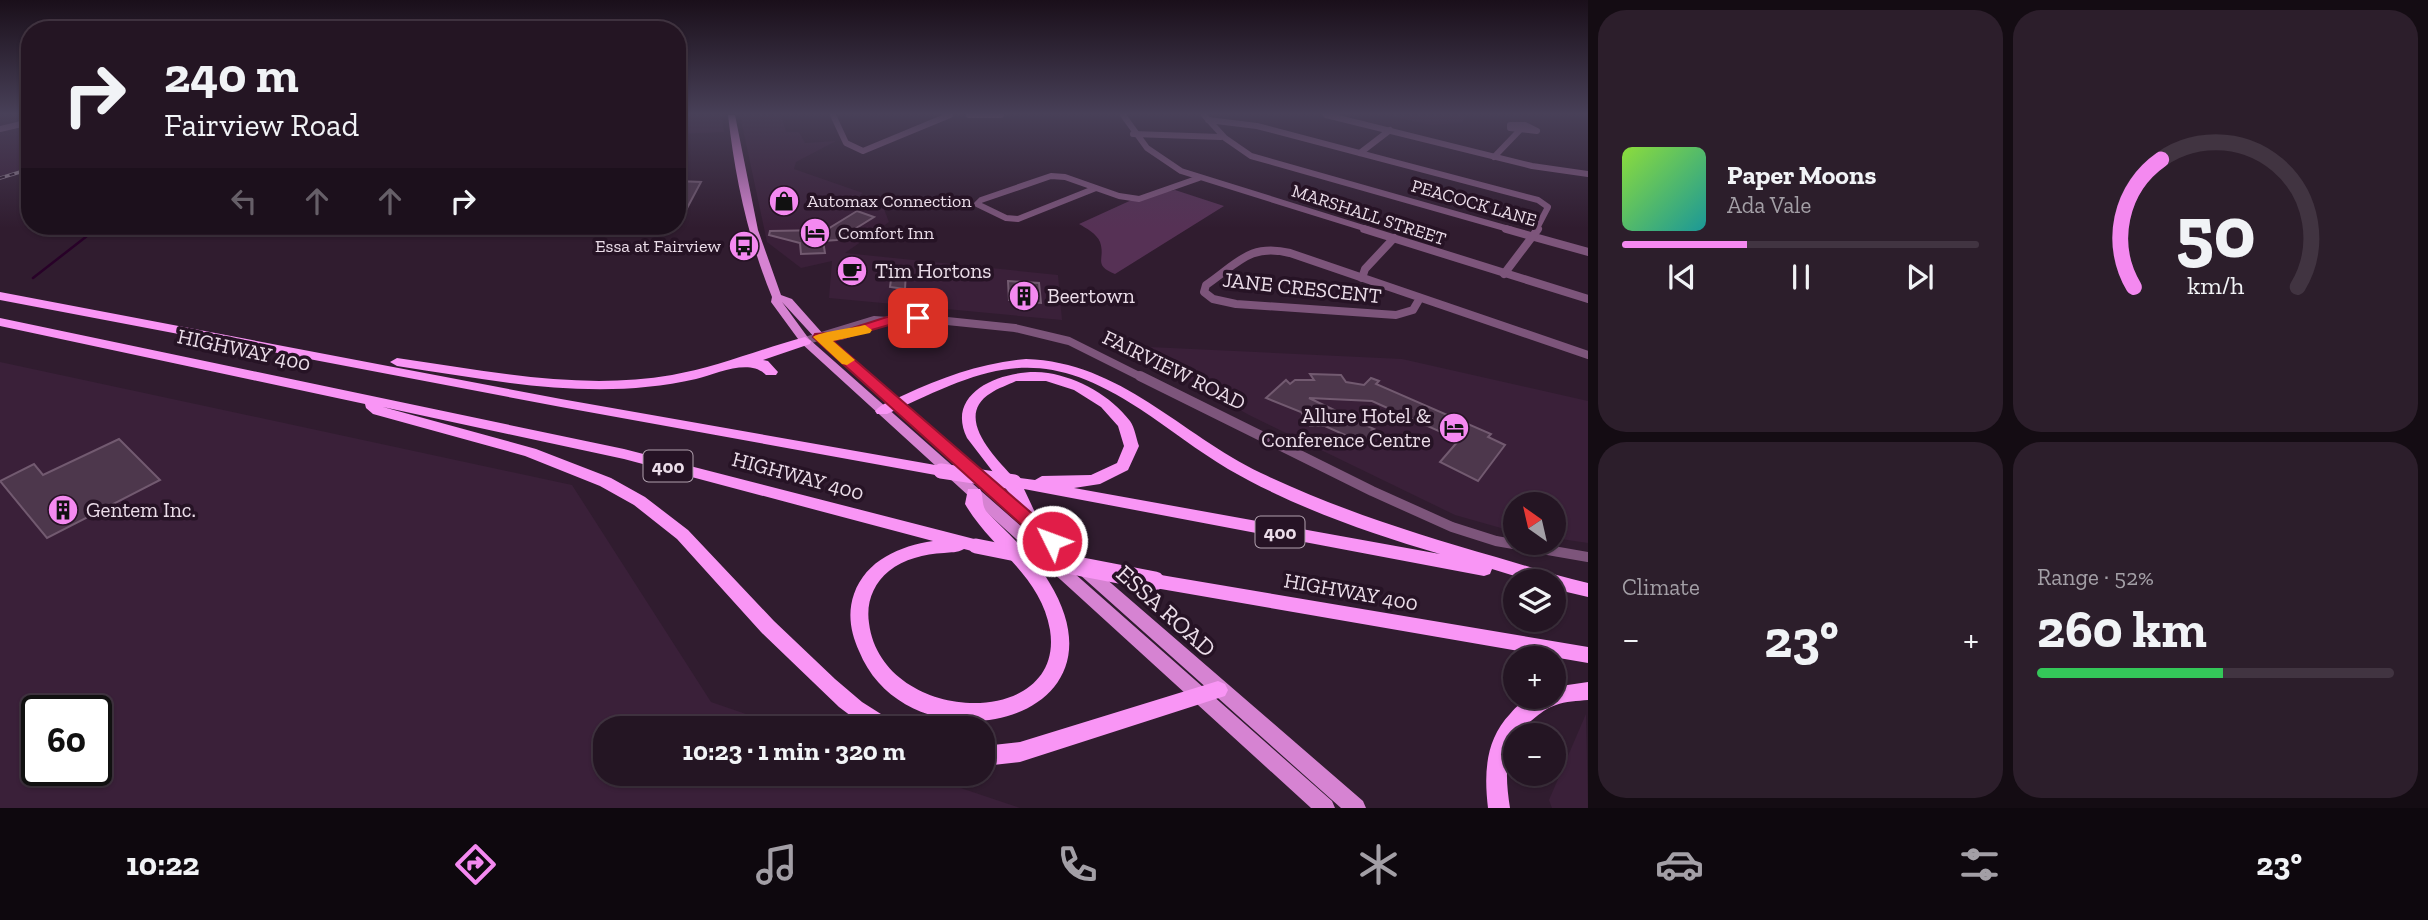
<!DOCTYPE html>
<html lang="en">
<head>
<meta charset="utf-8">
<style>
	:root { --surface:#241523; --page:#2c1e2b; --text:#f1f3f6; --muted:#a39fa6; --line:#413441; --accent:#f489f0 }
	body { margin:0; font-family:"Zilla Slab",serif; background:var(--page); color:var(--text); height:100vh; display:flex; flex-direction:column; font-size:26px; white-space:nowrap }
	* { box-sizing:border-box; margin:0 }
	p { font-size:23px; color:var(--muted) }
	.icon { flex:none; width:38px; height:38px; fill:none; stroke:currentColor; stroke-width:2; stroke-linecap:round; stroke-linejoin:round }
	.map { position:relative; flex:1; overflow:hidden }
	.panel { display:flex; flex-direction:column; gap:10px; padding:10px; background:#140c13; width:840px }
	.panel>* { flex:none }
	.banner { position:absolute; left:21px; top:21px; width:665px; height:214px; border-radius:28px; box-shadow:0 2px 5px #0004,0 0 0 2px var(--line); background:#241523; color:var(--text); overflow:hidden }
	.needle { width:46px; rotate:326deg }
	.fabs { position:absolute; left:1503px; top:492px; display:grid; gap:14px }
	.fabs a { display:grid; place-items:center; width:63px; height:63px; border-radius:50%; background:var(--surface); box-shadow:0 2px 5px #0004,0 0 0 2px var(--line); font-size:35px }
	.speed { position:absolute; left:21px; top:695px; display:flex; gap:14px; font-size:35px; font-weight:700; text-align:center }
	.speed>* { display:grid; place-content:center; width:91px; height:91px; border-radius:50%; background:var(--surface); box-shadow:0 2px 5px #0004,0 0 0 2px var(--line); line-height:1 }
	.speed .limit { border:4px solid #111; border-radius:10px; background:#fff; color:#111 }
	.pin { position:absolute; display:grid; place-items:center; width:60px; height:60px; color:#fff; margin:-30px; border-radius:14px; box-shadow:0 4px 10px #0006 }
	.me { position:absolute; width:77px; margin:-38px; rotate:312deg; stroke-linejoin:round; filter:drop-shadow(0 0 5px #0008) }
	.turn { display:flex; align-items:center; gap:24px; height:147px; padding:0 28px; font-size:32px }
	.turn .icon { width:91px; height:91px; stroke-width:2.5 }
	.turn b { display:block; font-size:49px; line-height:60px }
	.lanes { display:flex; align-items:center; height:66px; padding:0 28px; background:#0003; justify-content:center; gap:35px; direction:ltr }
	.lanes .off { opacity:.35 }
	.big { font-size:52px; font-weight:800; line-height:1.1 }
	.panel .tile { flex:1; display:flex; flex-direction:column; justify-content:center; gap:10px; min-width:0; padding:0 24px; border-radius:28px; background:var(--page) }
	.panel .dial { align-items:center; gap:0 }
	.dial svg { height:182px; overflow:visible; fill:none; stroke:var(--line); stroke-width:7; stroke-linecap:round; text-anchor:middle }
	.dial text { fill:var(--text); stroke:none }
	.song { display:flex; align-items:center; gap:21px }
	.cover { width:84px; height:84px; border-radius:10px; background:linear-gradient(135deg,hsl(90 70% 55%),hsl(180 70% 35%)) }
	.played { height:7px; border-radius:4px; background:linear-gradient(90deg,var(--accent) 35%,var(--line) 35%) }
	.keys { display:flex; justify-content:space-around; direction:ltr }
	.heat { display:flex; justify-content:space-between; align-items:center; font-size:38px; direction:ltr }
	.charge { height:10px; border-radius:5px; background:linear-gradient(90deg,#34c759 52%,var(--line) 0) }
	.panel .tiles { flex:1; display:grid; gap:10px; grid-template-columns:repeat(2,1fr) }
	.trip { position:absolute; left:593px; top:716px; width:402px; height:70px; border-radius:28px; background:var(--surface); box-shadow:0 2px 5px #0004,0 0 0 2px var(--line); font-weight:800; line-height:70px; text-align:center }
	.tabs { display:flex; height:112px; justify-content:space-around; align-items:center; background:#0e080e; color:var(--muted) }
	.tabs .icon { width:49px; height:49px }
	.tabs .on { color:var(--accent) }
	.tabs b { font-size:32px; color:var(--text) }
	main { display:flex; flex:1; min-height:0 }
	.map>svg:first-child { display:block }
	.built { fill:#3a2039; fill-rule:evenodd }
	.green { fill:#563155 }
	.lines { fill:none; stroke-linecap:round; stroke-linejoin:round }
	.stream-far1 { stroke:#280128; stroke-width:2 }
	.stream { stroke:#280128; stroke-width:2.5 }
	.building { fill:#4d374c; stroke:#725a70; stroke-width:2 }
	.minor-far2 { stroke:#7d557b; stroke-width:6 }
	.minor-far1 { stroke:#7d557b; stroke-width:8 }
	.minor { stroke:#7d557b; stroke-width:10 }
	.major { fill:#d683d2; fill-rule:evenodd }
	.highway { fill:#f995f5; fill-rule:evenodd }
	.rail-casing { stroke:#8d7b8b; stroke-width:3.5 }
	.rail { stroke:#261325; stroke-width:2; stroke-dasharray:5; stroke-linecap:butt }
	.highway-bridge-far1 { stroke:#f995f5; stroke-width:15 }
	.highway-bridge { stroke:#f995f5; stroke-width:19 }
	.route { fill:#e11d48; stroke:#92132f; stroke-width:2 }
	.slow { fill:#f59e0b }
	.labels { text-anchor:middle; stroke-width:7; stroke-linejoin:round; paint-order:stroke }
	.far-poi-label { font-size:18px; fill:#ebdde9; stroke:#261325; text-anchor:start }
	.far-street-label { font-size:18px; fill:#ebdde9; stroke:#261325 }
	.shield { fill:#261325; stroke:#b0a0ae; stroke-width:2 }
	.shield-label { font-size:19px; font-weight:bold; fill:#ebdde9 }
	.poi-label { font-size:21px; fill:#ebdde9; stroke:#261325; text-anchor:start }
	.street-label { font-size:21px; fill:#ebdde9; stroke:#261325 }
	.near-street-label { font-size:24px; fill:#ebdde9; stroke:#261325 }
</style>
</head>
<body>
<main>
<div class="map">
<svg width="1588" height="808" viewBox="0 0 1588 808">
	<rect width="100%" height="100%" fill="#301c2f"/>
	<g class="built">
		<polygon points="0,115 30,115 30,167 0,176"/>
		<polygon points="677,115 722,115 724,132 677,134"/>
		<polygon points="740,115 781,115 786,132 799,132 805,143 836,141 796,162 794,169 863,193 854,199 884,209 889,222 845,253 1058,275 1062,320 829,298 832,261 801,268 767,242"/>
		<polygon points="1387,115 1466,115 1462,123 1430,125"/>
		<polygon points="1128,346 1402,359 1588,401 1588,543 1554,538 1554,504 1516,504 1515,532 1455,515 1249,415"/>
		<path d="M0,362L572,485L711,702L787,728H606V774H919L1020,808H0ZM37,710H96V770H37Z"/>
		<polygon points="1586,714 1588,808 1552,808 1549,800"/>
	</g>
	<path class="green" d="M1175,190L1224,206L1115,274C1092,265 1106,259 1100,242C1097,234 1086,228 1079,224L1136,198Z"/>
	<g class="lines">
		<polyline class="stream-far1" points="93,230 99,226"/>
		<polyline class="stream" points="33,278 96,229"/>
	</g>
	<g class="building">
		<polygon points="677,181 701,182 685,212 677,212"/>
		<polygon points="857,211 874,217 837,240 823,241 825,253 801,254 800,243 769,235 770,231 826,230"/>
		<polygon points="898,270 906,271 905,289 890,287 892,272"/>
		<polygon points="1008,281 1039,283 1041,303 1009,300"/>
		<polygon points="1310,374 1341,375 1346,382 1364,385 1371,378 1379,381 1376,384 1491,434 1488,437 1505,445 1478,481 1440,462 1459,440 1372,401 1309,398 1374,429 1372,430 1376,432 1365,444 1325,426 1310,426 1301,412 1266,398 1286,380 1290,384 1295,380 1314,380"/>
		<polygon points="119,439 160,480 47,538 0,481 34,464 43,475"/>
	</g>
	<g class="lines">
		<g class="minor-far2">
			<polyline points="833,115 846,143 863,151 950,115"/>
			<polyline points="969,115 1001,115"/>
			<polyline points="1123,115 1147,148 1181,171 1370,230"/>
			<polyline points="1204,115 1225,138 1251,156 1512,230"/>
			<polyline points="1326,115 1532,166 1588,174"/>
			<polyline points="1208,120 1257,126 1538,200 1548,207 1536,230"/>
			<polygon points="1510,125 1525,125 1537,131 1510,128"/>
			<polyline points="0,129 30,122"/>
			<polyline points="1133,134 1221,137"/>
			<polyline points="1360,153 1390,130"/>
			<polyline points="1494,157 1519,131"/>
			<polyline points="1096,188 1018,219 1006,218 977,204 981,200 1051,176 1065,177 1119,196 1139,199 1199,178"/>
		</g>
		<g class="minor-far1">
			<polyline points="1364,229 1588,299"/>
			<polyline points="1506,229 1588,252"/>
			<polyline points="1504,274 1538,229"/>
			<polyline points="1362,278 1365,269 1394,238"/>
			<path d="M1420,298L1413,310L1396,315L1236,304L1213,299L1204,292L1206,285C1238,263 1250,243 1290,253L1588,355"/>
			<polyline points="820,337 841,336 887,321 918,318 1015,328 1069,341 1143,378"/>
			<polyline points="805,341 874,320 887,321"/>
		</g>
		<polyline class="minor" points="1140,376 1372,491 1452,527 1496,541 1588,557"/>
		<path class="major" d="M728,115H735L758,230L781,295L792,299L824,335L1363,801L1366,808H1341L816,339L782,302L809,339L1332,801L1335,808H1311L801,343L771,302L772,297C748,239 735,177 728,115Z"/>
		<g class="highway">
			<polygon points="0,292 561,399 941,466 946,467 949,471 946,475 941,476 561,407 0,300"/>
			<path d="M0,318L624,449L982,541L984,546L982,551L976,552L964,549C957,553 951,552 944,553C924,554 904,559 889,571C873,584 866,603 869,623C882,726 1066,731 1050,630C1041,575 991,549 965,504L968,489H980C984,496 981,503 986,511C1008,534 1033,555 1049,582C1138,727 908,773 859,651C851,633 847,614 854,594C866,560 900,546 933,541L624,459L383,407L536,449L611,478L645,497L688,530L774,621L835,679L862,702L892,721L895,728H867L839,707L761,632L677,539L634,505L600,486L525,456L373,414L366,408L365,404L0,326Z"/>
			<path d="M805,337L811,341L810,344L763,360L768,361L778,372L776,375H766C749,358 717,374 696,379C595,402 497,381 397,366L390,362L397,358C489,371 579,391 672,375C718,367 760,349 805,337Z"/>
			<path d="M1026,359C1121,362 1180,434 1261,473C1337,509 1415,534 1496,557C1527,566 1557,576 1588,583V597L1554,589V581H1531L1492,569L1490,574L1484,576L1024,489L1040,523L1038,527L1032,529L1026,527L1013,498L967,438C943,389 1010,367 1048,373C1079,378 1111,396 1130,421C1135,428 1136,438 1139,446L1128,470L1100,484L1074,488L1440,554C1368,533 1294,507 1228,469C1198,451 1170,429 1140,409C1038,342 989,366 887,414H877L875,411C882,403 894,400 904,395C943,377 982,363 1026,359ZM1016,381H1046L1074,390L1101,407L1118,426L1124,446L1117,463L1091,475L1042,476L1035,480L1013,477C995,457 953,416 991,393C998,388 1008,385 1016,381Z"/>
			<polygon points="1155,574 1588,647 1588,663 1155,588 1149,586 1146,581 1149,576"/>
			<polygon points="1218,681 1225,684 1228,690 1225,696 1020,762 984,766 984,746 1020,742"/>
			<path d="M1588,682V700C1578,701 1565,701 1556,705C1549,707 1542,712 1537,716C1504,741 1504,769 1510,808H1488C1484,774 1485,740 1510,714C1515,708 1524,699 1532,697C1538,695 1547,696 1554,696V687Z"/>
		</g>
		<g class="rail-casing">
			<polyline id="rail" points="0,178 30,169"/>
		</g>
		<use href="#rail" class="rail"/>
		<g class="highway-bridge-far1">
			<polyline points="941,471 1014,482"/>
			<polyline points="976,546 1081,567"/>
		</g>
		<polyline class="highway-bridge" points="1072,565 1155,581"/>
	</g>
	<linearGradient id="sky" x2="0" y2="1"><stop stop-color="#1a0f1a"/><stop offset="0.5" stop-color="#484058"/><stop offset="1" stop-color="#484058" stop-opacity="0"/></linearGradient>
	<rect width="1588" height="228" fill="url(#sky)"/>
	<polygon class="route" points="918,314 923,315 923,321 889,325 833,341 1058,536 1061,541 1058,546 1052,548 1045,546 813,337 815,334 840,332 887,317"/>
	<path class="slow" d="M865,325L872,330L870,333L833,341L855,360L847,365L842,364L813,337C819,332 853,328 865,325Z"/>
	<defs>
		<g id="shop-disc" transform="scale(1.575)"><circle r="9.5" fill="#f489f0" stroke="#261325"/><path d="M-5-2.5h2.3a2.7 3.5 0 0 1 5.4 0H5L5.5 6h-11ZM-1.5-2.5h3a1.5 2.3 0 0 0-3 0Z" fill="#111"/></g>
		<g id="hotel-disc" transform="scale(1.575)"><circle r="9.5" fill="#f489f0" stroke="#261325"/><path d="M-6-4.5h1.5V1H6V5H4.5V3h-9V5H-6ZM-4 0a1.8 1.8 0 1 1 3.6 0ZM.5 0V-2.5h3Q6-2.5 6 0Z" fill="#111"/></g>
		<g id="bus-disc" transform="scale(1.575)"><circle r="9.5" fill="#f489f0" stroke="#261325"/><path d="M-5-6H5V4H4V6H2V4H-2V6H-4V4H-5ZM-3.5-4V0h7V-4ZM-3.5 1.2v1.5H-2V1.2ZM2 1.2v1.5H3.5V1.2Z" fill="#111"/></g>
		<g id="cafe-disc" transform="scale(1.575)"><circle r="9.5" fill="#f489f0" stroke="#261325"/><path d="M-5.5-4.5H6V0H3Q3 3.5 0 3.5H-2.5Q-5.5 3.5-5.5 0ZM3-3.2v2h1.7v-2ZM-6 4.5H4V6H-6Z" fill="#111"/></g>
		<g id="building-disc" transform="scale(1.575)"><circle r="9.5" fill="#f489f0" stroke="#261325"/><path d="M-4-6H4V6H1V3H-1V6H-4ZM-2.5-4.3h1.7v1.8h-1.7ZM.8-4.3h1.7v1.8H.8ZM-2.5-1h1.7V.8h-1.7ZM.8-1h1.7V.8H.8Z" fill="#111"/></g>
	</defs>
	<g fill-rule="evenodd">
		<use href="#shop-disc" x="784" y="201"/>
		<use href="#hotel-disc" x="815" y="233"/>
		<use href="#bus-disc" x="744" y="246"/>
		<use href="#cafe-disc" x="852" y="271"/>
		<use href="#building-disc" x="1024" y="296"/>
		<use href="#hotel-disc" x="1454" y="428"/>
		<use href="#building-disc" x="63" y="510"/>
	</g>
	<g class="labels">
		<g class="far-poi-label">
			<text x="807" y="207">Automax Connection</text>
			<text x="838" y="239">Comfort Inn</text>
			<text x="721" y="252" text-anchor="end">Essa at Fairview</text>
		</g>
		<g class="far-street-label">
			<text transform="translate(1474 203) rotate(16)" y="6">PEACOCK LANE</text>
			<text transform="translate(1369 215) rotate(18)" y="6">MARSHALL STREET</text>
		</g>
		<g class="shield">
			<rect x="643.5" y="450.5" width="49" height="31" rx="5"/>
			<rect x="1255.5" y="516.5" width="49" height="31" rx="5"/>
		</g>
		<g class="shield-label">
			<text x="668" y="473">400</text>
			<text x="1280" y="539">400</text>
		</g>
		<g class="poi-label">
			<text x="875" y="278">Tim Hortons</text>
			<text x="1047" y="303">Beertown</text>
			<text x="1431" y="423" text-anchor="end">Allure Hotel &amp;<tspan x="1431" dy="24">Conference Centre</tspan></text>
			<text x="86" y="517">Gentem Inc.</text>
		</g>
		<g class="street-label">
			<text transform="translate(1302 288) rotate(6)" y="7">JANE CRESCENT</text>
			<text transform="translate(244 350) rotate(12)" y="7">HIGHWAY 400</text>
			<text transform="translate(1174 370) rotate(26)" y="7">FAIRVIEW ROAD</text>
			<text transform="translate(798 476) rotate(15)" y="7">HIGHWAY 400</text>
			<text transform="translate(1351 592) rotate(10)" y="7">HIGHWAY 400</text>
		</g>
		<g class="near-street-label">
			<text transform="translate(1166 611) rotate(42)" y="8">ESSA ROAD</text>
		</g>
	</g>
</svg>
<div class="fabs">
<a><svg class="needle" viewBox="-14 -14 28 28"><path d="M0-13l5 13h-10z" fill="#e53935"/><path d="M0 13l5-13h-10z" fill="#a39fa6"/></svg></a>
<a><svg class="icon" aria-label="layers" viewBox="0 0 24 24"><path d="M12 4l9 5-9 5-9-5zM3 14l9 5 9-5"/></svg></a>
<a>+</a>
<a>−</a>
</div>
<div class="speed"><div class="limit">60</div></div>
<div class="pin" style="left:918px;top:318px;background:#d93025"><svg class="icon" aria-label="arrive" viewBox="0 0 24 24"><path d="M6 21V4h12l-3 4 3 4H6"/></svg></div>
<svg class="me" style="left:1052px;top:541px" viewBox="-20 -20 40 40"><circle r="17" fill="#e11d48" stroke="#fff" stroke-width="3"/><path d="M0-11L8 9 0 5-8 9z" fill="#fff"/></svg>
<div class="trip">10:23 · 1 min · 320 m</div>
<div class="banner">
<div class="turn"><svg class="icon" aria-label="right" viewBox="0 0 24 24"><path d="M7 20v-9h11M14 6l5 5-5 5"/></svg><div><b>240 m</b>Fairview Road</div></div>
<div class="lanes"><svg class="icon off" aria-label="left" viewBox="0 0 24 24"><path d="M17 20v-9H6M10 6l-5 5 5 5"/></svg><svg class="icon off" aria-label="ahead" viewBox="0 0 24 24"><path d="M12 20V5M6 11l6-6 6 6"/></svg><svg class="icon off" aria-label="ahead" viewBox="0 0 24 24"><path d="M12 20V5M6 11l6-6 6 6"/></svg><svg class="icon" aria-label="right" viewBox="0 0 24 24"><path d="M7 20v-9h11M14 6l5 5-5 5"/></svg></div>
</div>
</div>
<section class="panel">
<div class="tiles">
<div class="tile">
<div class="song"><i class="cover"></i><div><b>Paper Moons</b><p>Ada Vale</p></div></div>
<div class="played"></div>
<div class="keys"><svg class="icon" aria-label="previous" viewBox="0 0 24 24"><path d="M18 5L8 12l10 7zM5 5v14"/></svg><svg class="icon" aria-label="pause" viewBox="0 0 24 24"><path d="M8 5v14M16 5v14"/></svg><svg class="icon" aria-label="next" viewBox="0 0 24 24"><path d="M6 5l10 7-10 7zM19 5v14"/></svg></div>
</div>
<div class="tile dial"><svg viewBox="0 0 100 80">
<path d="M14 69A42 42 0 1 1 86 69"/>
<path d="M14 69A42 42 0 0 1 26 13" stroke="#f489f0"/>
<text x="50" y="56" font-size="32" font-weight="700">50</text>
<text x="50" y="72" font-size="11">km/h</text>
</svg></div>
<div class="tile"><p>Climate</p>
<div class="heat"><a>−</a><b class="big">23°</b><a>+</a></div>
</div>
<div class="tile"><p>Range · 52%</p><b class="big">260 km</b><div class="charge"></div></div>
</div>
</section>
</main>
<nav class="tabs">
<b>10:22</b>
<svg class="icon on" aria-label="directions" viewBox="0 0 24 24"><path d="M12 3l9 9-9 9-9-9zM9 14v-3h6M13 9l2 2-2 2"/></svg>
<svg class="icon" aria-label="music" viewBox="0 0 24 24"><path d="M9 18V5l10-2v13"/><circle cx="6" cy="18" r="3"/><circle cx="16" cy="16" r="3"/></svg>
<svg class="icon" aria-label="phone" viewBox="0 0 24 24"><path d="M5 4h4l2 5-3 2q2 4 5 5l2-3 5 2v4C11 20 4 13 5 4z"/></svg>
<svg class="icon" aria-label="climate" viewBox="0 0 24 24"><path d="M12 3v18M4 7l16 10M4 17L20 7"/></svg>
<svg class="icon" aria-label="car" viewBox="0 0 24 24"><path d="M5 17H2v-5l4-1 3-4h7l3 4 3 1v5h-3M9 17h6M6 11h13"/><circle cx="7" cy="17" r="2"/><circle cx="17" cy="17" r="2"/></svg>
<svg class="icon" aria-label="filters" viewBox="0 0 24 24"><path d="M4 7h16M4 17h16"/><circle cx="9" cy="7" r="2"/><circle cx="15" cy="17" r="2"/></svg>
<b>23°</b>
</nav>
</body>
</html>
